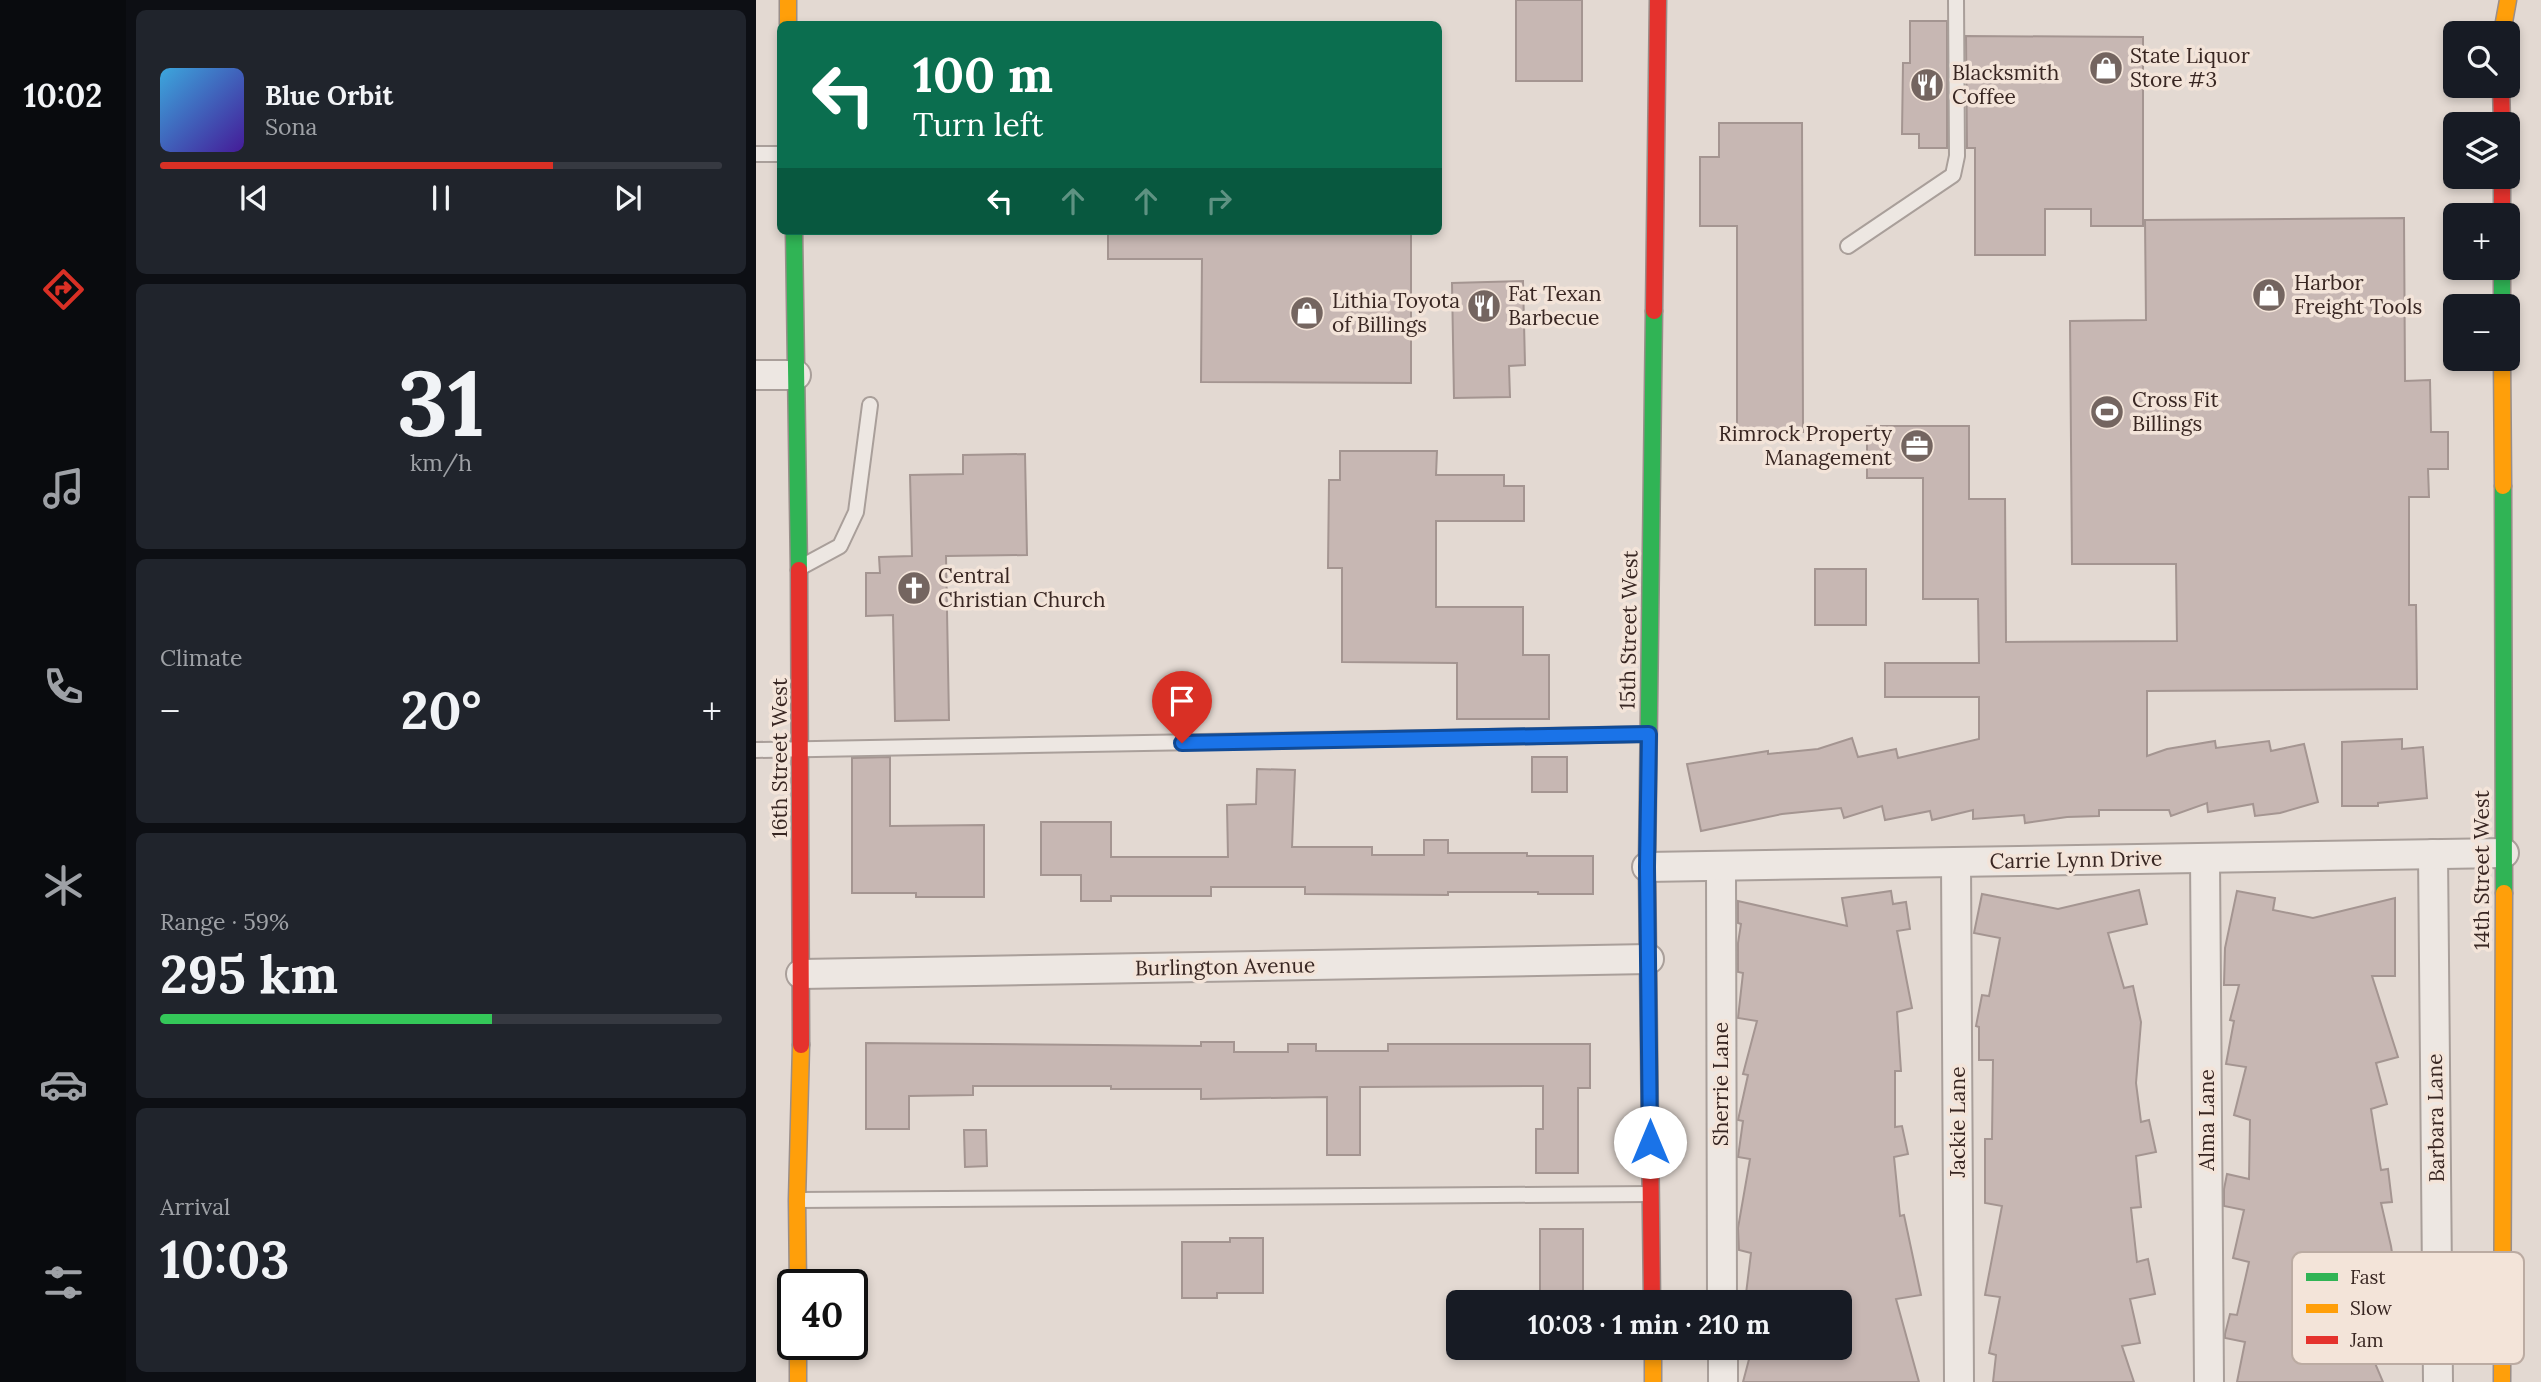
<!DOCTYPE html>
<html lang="en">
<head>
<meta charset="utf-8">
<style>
	:root { --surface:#171b24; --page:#20242c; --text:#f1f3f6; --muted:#9ea1a6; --line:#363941; --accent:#d93025 }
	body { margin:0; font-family:Lora,serif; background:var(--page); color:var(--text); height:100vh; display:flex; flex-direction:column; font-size:26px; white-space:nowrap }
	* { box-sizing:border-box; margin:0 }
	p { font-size:23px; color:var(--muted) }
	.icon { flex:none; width:38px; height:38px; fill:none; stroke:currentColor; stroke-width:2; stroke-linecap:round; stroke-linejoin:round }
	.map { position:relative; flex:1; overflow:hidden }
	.side { display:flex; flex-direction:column; gap:10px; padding:10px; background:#0d0f14; width:630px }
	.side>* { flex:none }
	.top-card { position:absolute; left:21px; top:21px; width:665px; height:214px; border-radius:10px; box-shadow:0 4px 10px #0003; background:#0b6e4f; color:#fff; overflow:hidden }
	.fabs { position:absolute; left:1687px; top:21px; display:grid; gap:14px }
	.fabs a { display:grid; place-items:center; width:77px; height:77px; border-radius:10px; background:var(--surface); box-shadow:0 4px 10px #0003; font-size:35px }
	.speed { position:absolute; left:21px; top:1269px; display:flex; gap:14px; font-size:35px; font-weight:700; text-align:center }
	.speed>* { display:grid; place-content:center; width:91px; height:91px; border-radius:50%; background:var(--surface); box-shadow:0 4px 10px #0003; line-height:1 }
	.speed .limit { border:4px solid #111; border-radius:10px; background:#fff; color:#111 }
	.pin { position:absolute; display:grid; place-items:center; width:60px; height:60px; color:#fff; margin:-72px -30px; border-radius:50% 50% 50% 0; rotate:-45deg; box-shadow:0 0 7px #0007 }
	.pin .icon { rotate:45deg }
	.me { position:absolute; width:77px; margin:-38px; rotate:0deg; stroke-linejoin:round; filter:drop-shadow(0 0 5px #0008) }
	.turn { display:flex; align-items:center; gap:24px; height:147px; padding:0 21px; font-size:32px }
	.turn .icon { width:91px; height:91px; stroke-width:2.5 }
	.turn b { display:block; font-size:49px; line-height:60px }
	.lanes { display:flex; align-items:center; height:66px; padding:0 21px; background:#0003; justify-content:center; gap:35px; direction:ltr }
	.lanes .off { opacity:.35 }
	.big { font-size:52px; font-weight:700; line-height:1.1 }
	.side .card { flex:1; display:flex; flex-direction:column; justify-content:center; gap:10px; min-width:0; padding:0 24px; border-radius:10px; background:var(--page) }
	.side .dial { align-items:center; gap:0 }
	.dial b { font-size:91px; line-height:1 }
	.song { display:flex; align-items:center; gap:21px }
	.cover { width:84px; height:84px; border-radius:10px; background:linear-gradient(135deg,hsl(200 70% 55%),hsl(260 70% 35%)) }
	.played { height:7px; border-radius:4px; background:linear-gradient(90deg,var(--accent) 70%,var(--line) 70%) }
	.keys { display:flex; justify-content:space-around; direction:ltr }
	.heat { display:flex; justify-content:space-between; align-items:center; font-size:38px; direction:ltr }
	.charge { height:10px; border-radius:5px; background:linear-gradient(90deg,#34c759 59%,var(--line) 0) }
	.trip { position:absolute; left:690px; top:1290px; width:406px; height:70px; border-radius:10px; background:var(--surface); box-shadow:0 4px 10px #0003; font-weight:700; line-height:70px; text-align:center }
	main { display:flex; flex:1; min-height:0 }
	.dock { display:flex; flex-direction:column; width:126px; justify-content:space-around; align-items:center; background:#090b0e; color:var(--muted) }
	.dock .icon { width:49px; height:49px }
	.dock .selected { color:var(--accent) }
	.dock b { font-size:32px; color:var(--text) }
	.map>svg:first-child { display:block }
	.building { fill:#c7b7b3; stroke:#a49591; stroke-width:2 }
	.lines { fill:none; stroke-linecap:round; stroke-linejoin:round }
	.lane-casing { stroke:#a99f9a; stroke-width:18 }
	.street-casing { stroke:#a99f9a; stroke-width:32 }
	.fast-casing { stroke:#998e8a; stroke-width:19 }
	.slow-casing { stroke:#998e8a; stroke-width:19 }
	.jam-casing { stroke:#998e8a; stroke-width:19 }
	.lane { stroke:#ede7e2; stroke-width:14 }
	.street { stroke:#ede7e2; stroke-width:28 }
	.fast { stroke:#30b455; stroke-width:16 }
	.slow { stroke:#ff9f0a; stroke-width:16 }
	.jam { stroke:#e5322d; stroke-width:16 }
	.route-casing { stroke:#114b97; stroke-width:18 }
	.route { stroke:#1a73e8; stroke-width:12 }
	.labels { text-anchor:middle; stroke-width:7; stroke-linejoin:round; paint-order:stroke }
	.poi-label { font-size:21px; fill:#382622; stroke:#f3e4d9; text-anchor:start }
	.street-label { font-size:21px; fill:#382622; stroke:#f3e4d9 }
	.key { fill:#f3e4d9; stroke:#bbaba2; stroke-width:2 }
	.key-label { font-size:19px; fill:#382622 }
</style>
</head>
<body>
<main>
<nav class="dock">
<b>10:02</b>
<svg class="icon selected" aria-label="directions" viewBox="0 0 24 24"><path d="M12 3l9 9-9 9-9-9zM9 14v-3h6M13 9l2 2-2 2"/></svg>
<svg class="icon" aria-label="music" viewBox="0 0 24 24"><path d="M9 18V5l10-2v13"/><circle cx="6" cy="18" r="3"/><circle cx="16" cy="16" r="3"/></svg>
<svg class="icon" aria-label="phone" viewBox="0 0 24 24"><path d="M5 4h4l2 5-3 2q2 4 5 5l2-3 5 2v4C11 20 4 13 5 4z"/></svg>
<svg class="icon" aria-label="climate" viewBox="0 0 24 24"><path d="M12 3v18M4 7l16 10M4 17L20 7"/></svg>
<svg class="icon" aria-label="car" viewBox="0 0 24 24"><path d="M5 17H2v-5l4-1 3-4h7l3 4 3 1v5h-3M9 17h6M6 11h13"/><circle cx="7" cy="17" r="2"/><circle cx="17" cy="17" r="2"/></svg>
<svg class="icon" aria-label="filters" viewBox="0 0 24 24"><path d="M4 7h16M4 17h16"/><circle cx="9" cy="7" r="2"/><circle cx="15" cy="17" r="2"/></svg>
</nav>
<section class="side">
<div class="card">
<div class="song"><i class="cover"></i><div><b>Blue Orbit</b><p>Sona</p></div></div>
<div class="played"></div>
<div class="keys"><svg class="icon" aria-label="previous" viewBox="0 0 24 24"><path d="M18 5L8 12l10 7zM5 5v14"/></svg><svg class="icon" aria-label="pause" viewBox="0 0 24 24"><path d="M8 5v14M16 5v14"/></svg><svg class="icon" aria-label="next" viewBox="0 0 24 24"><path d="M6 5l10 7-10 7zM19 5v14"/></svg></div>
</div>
<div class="card dial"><b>31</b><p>km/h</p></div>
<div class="card"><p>Climate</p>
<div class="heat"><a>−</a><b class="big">20°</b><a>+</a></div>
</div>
<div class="card"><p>Range · 59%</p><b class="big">295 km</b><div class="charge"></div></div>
<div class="card"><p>Arrival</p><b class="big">10:03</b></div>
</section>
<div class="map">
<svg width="1785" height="1382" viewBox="0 0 1785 1382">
	<rect width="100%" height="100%" fill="#e3d9d2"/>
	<g class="building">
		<rect x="760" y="0" width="66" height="81"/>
		<polygon points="1154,21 1191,21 1191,148 1163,148 1163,134 1146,134 1147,63 1154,63"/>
		<polygon points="1210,36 1387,37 1387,226 1335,226 1335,209 1289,209 1289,255 1219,255 1219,148 1211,148"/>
		<polygon points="963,123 1046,123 1047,432 981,432 981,226 944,226 944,157 963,157"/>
		<polygon points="1648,218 1649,381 1674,380 1675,432 1692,432 1692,469 1672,469 1673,497 1653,497 1653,605 1660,605 1661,689 1391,691 1391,756 1411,749 1459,741 1460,748 1513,741 1515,751 1548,744 1562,802 1524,813 1499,816 1497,804 1452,812 1451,803 1415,816 1413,810 1343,810 1343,816 1311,817 1269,823 1268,815 1217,819 1217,810 1176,820 1174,811 1129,820 1126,806 1088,818 1085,808 1026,814 945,831 931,764 1012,751 1012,754 1062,749 1096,738 1102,757 1140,749 1142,758 1223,739 1223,697 1129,697 1129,663 1223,663 1222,599 1167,599 1167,478 1111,478 1111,426 1213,426 1213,499 1249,499 1250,642 1421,641 1420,564 1316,564 1314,321 1390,320 1389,220"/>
		<polygon points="352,231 655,231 655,383 445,382 446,259 352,259"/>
		<polygon points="767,281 769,365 753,366 754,397 698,398 696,283"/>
		<polygon points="584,451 681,451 680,475 748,475 748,486 768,486 768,521 680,521 680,607 767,607 767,655 793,655 793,719 701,719 701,663 586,662 586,568 572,568 573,480 584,480"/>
		<polygon points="269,454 271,555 190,556 193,720 139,721 137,615 110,616 110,573 124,573 123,557 156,556 154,475 207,474 207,455"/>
		<rect x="1059" y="569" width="51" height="56"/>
		<polygon points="1646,739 1646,749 1667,747 1671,798 1622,803 1622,806 1586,806 1586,742"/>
		<polygon points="134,757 134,826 228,825 228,897 160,897 160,893 96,893 96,758"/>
		<rect x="776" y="757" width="35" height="35"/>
		<polygon points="501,769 539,770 536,847 616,847 616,855 668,855 668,840 692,840 692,853 771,853 771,856 837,856 837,894 782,894 782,892 692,892 692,895 549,894 549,887 455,887 455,896 355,896 355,901 325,901 325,875 285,875 285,822 355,822 355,857 472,857 471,805 500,804"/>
		<polygon points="1383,890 1391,924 1352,933 1368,988 1377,986 1385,1022 1380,1083 1385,1122 1393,1120 1400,1152 1380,1156 1385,1207 1375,1208 1381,1262 1392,1259 1399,1294 1374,1299 1384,1343 1366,1346 1378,1382 1237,1382 1240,1355 1233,1353 1244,1297 1229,1295 1246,1206 1229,1203 1229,1139 1236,1139 1237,1060 1223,1060 1223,1027 1220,1026 1226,995 1233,996 1244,938 1218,933 1226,894 1302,909"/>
		<polygon points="1135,891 1137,904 1150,902 1154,929 1141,931 1156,1008 1141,1012 1145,1071 1139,1071 1139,1127 1146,1126 1152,1154 1138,1157 1144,1216 1148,1215 1165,1295 1140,1299 1163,1382 987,1382 996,1348 1083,1348 1083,1302 989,1302 995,1253 983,1250 982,1228 994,1159 982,1157 987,1121 982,1120 992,1075 987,1074 1001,1021 982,1018 987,973 982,972 982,943 985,924 982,923 982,901 1091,926 1086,898"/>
		<polygon points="1481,891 1519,898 1517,910 1557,918 1639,898 1639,976 1616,976 1642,1057 1620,1063 1631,1104 1615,1109 1625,1170 1632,1169 1636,1202 1625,1203 1635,1246 1642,1293 1621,1296 1634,1334 1610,1342 1627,1382 1481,1382 1489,1342 1469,1338 1469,1334 1474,1314 1481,1315 1493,1262 1477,1258 1488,1210 1468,1206 1468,1189 1471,1174 1493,1179 1494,1120 1478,1115 1490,1067 1470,1064 1478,1021 1474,1020 1483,985 1468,985 1469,948"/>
		<polygon points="445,1042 478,1042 478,1052 532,1052 532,1044 560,1044 560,1051 632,1051 632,1044 834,1044 834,1088 822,1088 822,1173 780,1173 780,1129 787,1129 787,1086 604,1087 604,1155 571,1155 571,1097 445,1099 445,1089 355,1089 355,1086 217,1086 217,1095 153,1096 153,1129 110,1129 110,1043 445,1046"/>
		<polygon points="208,1130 230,1130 231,1166 209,1167"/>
		<polygon points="784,1229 827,1229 827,1302 784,1301"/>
		<polygon points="474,1238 507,1238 507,1293 461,1293 461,1298 426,1298 426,1242 474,1242"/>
	</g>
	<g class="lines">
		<g class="lane-casing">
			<g id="lane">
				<polyline points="0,154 24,154"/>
				<polyline points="1092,246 1197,175 1201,156 1200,0"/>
				<polyline points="47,566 84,546 100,512 114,405"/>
				<polyline points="0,750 891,734"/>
				<polyline points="42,1200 893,1194"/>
			</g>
		</g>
		<g class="street-casing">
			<g id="street">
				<polyline points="0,375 40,375"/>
				<polyline points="1677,854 1682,1382"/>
				<polyline points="1449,858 1453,1382"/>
				<polyline points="1200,862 1203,1382"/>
				<polyline points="965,866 966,1302"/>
				<polyline points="891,867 1748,853"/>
				<polyline points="45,974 893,959"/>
				<polyline points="967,1348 967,1382"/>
			</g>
		</g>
		<g class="fast-casing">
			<g id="fast">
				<polyline points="38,231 43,570"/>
				<polyline points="1746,268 1746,306"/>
				<polyline points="1747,486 1748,893"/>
				<polyline points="892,961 891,867 898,311"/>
			</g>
		</g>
		<g class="slow-casing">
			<g id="slow">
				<polyline points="32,0 32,24"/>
				<polyline points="1746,33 1752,0"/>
				<polyline points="1746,359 1747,486"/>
				<polyline points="42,1284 41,1200 45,1045"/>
				<polyline points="42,1344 42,1382"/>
				<polyline points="897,1348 897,1382"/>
				<polyline points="1746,1382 1748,893"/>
			</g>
		</g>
		<g class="jam-casing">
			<g id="jam">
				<polyline points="1745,86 1746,124"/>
				<polyline points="1746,177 1746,215"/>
				<polyline points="898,311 902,0"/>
				<polyline points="43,570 45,1045"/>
				<polyline points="892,961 896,1302"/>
			</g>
		</g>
		<use href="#lane" class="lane"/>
		<use href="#street" class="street"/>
		<use href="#fast" class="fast"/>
		<use href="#slow" class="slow"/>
		<use href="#jam" class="jam"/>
	</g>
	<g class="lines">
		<g class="route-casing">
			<polyline id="route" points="426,743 893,734 891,867 894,1142"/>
		</g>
		<use href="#route" class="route"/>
	</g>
	<defs>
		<g id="shop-disc" transform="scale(1.75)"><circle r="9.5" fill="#746560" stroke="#f3e4d9"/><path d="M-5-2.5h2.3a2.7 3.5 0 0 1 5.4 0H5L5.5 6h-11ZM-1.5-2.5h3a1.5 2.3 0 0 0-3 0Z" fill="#fff"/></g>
		<g id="restaurant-disc" transform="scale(1.75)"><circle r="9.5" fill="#746560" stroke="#f3e4d9"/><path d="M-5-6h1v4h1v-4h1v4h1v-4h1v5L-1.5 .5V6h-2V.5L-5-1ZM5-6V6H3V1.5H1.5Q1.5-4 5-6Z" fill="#fff"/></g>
		<g id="stadium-disc" transform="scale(1.75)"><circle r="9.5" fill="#746560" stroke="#f3e4d9"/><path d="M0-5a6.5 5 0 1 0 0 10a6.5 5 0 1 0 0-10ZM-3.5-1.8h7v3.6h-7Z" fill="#fff"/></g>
		<g id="office-disc" transform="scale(1.75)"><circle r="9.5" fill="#746560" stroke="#f3e4d9"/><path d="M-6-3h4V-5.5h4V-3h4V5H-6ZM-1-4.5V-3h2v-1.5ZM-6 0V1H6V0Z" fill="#fff"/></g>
		<g id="church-disc" transform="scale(1.75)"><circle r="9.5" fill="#746560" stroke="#f3e4d9"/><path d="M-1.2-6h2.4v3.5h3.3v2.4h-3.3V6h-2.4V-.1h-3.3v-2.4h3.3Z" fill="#fff"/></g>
	</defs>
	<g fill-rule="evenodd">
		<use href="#shop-disc" x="1350" y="68"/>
		<use href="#restaurant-disc" x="1171" y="85"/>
		<use href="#shop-disc" x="1513" y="295"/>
		<use href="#restaurant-disc" x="728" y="306"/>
		<use href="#shop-disc" x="551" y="313"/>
		<use href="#stadium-disc" x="1351" y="412"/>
		<use href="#office-disc" x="1161" y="446"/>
		<use href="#church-disc" x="158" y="588"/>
	</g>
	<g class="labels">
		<g class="poi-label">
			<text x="1374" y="63">State Liquor<tspan x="1374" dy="24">Store #3</tspan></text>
			<text x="1196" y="80">Blacksmith<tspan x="1196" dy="24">Coffee</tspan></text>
			<text x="1538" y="290">Harbor<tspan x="1538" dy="24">Freight Tools</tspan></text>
			<text x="752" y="301">Fat Texan<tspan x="752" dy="24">Barbecue</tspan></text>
			<text x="576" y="308">Lithia Toyota<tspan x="576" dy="24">of Billings</tspan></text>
			<text x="1376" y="407">Cross Fit<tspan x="1376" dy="24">Billings</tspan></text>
			<text x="1136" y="441" text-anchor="end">Rimrock Property<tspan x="1136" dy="24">Management</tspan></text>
			<text x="182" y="583">Central<tspan x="182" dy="24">Christian Church</tspan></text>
		</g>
		<g class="street-label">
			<text transform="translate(873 630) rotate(-89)" y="7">15th Street West</text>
			<text transform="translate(24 758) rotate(-90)" y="7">16th Street West</text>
			<text transform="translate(1320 860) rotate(-1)" y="7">Carrie Lynn Drive</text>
			<text transform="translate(1726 870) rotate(-90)" y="7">14th Street West</text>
			<text transform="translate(469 967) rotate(-1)" y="7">Burlington Avenue</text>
			<text transform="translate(965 1084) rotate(-90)" y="7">Sherrie Lane</text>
			<text transform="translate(1680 1118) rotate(-91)" y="7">Barbara Lane</text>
			<text transform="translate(1451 1120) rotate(-90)" y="7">Alma Lane</text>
			<text transform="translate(1202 1122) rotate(-90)" y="7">Jackie Lane</text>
		</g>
	</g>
	<rect x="1536" y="1252" width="232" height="112" rx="10" class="key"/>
	<rect x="1550" y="1273" width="32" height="8" fill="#30b455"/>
	<rect x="1550" y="1304" width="32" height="9" fill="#ff9f0a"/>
	<rect x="1550" y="1336" width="32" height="8" fill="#e5322d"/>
	<g class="key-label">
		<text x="1594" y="1284">Fast</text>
		<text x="1594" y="1315">Slow</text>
		<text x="1594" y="1347">Jam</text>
	</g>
</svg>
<div class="fabs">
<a><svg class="icon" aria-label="search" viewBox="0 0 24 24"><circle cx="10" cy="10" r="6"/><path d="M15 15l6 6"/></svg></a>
<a><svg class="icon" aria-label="layers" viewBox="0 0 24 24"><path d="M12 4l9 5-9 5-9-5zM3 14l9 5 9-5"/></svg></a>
<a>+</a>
<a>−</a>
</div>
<div class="speed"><div class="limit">40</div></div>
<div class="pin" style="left:426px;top:743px;background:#d93025"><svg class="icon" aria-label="arrive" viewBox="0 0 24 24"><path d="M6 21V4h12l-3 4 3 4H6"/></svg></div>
<svg class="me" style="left:894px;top:1142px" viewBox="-20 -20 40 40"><circle r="19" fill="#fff"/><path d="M0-13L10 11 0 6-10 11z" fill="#1a73e8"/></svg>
<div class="trip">10:03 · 1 min · 210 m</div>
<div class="top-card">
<div class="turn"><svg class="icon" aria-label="left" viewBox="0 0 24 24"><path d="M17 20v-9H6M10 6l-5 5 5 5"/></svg><div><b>100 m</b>Turn left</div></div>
<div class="lanes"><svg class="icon" aria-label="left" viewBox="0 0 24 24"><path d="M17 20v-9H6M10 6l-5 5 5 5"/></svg><svg class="icon off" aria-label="ahead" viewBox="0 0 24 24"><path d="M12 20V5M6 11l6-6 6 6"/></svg><svg class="icon off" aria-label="ahead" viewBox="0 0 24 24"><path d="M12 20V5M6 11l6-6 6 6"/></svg><svg class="icon off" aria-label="right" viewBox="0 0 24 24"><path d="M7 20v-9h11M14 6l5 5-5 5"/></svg></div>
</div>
</div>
</main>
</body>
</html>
